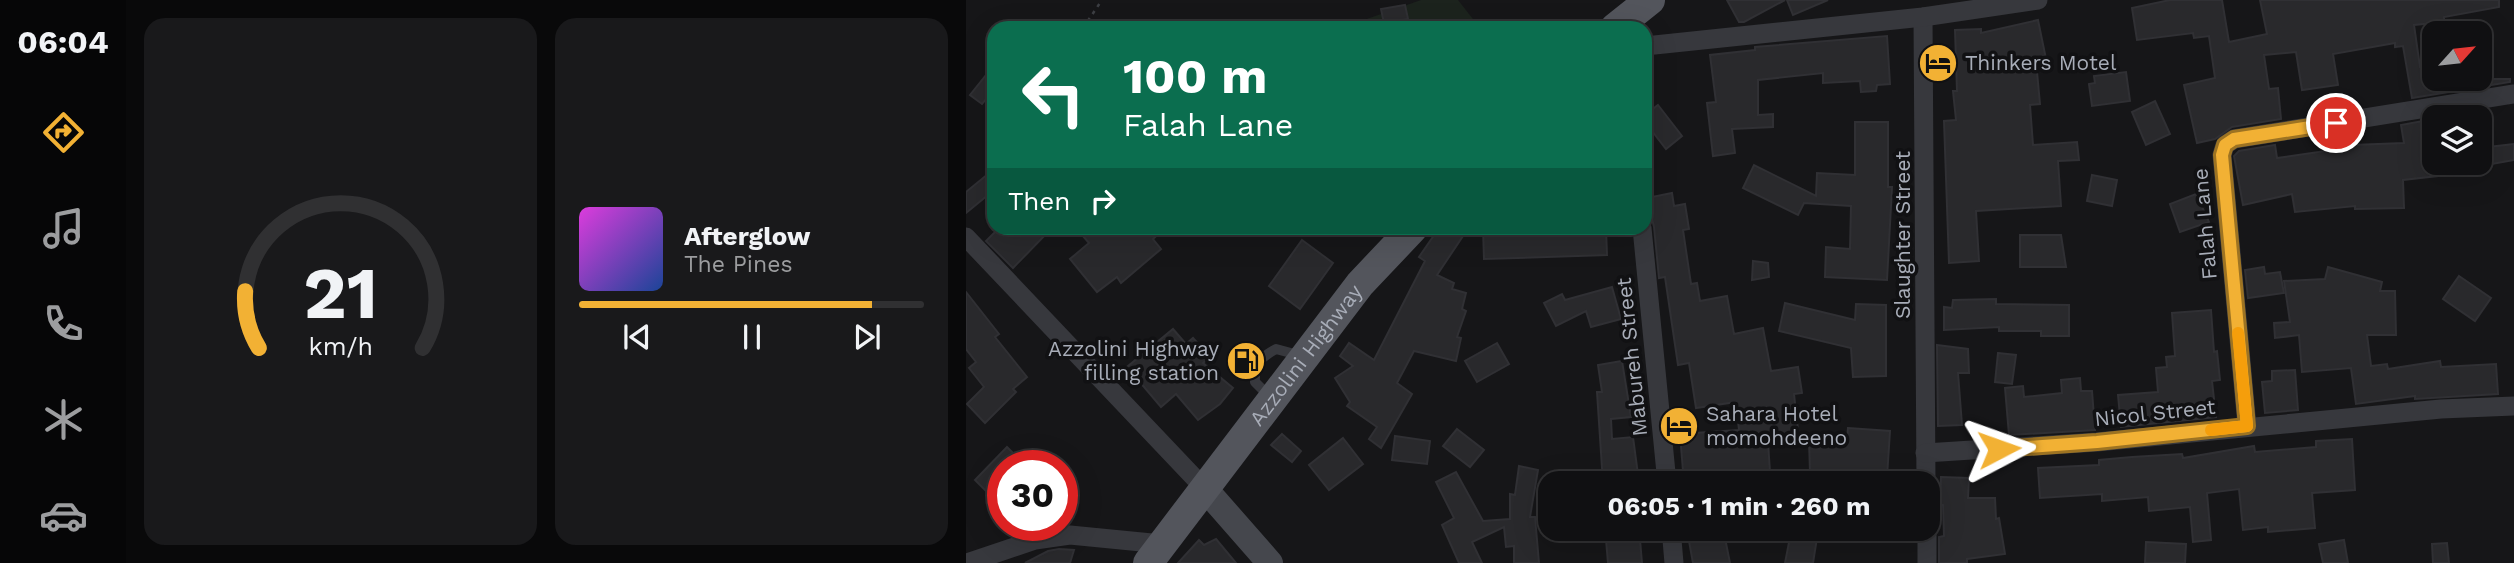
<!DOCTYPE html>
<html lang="en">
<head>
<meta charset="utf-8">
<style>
	:root { --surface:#101012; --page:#19191b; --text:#f1f3f6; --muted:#9c9d9f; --line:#303032; --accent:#f2b134 }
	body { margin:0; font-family:"Work Sans",sans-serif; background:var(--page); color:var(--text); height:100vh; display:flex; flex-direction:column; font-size:26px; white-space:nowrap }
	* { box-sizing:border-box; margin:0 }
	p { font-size:23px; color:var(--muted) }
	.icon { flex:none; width:38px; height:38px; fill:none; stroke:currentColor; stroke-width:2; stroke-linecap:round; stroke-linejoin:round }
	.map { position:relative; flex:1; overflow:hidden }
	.side { display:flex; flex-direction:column; gap:18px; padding:18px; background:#09090a; width:840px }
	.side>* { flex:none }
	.banner { position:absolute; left:21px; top:21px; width:665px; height:214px; border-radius:21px; box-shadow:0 7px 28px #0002,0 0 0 2px var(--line); background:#0b6e4f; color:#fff; overflow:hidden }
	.needle { width:46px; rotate:63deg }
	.controls { position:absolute; left:1456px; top:21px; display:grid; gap:14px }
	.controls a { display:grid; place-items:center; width:70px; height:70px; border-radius:14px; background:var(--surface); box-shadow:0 7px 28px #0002,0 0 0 2px var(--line); font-size:35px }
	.speed { position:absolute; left:21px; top:450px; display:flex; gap:14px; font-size:35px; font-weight:700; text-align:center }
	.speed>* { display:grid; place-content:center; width:91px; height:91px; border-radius:50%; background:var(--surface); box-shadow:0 7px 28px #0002,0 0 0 2px var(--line); line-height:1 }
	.speed .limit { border:10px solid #d22; background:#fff; color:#111 }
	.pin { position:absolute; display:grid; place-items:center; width:60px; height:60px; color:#fff; margin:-30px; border:4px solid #fff; border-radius:50%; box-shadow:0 2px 7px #0007 }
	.me { position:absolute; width:77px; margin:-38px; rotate:86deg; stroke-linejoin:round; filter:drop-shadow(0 0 5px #0008) }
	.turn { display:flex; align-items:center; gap:24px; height:147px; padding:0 21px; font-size:32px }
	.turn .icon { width:91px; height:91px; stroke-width:2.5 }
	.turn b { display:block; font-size:49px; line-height:60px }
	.then { display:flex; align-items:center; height:66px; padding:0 21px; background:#0003; gap:14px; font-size:26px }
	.side .card { flex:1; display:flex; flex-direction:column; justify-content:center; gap:10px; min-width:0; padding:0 24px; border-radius:21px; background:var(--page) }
	.side .dial { align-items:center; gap:0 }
	.dial svg { height:182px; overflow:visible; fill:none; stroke:var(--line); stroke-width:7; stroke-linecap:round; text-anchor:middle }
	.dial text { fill:var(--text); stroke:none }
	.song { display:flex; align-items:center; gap:21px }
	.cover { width:84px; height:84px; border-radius:10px; background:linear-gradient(135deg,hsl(300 70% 55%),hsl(220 70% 35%)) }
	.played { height:7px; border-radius:4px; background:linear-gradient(90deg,var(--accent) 85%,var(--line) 85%) }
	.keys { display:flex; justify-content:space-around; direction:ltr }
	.side .tiles { flex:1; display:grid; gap:18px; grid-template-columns:repeat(2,1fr) }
	.trip { position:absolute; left:572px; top:471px; width:402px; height:70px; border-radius:21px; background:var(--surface); box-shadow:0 7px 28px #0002,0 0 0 2px var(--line); font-weight:700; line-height:70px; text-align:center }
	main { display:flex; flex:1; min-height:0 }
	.tabs { display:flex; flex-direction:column; width:126px; justify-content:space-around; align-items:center; background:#060607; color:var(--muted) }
	.tabs .icon { width:49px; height:49px }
	.tabs .active { color:var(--accent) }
	.tabs b { font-size:32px; color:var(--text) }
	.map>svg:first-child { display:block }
	.green { fill:#1c231d }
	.building { fill:#29292c; stroke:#303034; stroke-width:2 }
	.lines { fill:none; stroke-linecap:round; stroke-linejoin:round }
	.path { stroke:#3d3f44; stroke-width:2.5; stroke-dasharray:3.5 5; stroke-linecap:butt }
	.service { stroke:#37383d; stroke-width:10 }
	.minor { stroke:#37383d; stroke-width:19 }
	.secondary { stroke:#45474d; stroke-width:26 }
	.primary { stroke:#53555c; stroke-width:30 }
	.route-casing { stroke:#9d7322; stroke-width:18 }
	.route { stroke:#f2b134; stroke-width:12 }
	.slow { stroke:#f59e0b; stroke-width:12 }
	.labels { text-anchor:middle; stroke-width:7; stroke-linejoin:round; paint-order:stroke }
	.poi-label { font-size:21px; fill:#a8adb8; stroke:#111113; text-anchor:start }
	.street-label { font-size:21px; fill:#a8adb8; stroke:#111113 }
</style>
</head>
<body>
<main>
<nav class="tabs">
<b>06:04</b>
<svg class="icon active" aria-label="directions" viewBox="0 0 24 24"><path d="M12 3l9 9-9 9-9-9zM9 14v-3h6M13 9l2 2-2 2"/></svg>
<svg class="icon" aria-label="music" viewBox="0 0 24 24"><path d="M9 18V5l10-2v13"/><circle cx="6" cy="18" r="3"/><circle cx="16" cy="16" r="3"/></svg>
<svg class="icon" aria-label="phone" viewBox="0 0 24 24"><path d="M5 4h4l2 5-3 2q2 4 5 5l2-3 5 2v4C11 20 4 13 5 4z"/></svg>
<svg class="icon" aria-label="climate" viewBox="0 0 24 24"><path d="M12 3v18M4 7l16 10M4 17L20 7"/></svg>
<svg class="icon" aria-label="car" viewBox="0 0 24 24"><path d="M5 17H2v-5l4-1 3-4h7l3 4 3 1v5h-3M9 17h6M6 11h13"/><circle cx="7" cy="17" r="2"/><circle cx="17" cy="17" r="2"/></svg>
</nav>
<section class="side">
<div class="tiles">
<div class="card dial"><svg viewBox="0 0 100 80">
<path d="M14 69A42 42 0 1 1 86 69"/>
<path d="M14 69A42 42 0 0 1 8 44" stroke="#f2b134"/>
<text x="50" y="56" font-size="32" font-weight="700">21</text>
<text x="50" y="72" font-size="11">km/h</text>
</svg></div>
<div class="card">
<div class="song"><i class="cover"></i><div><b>Afterglow</b><p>The Pines</p></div></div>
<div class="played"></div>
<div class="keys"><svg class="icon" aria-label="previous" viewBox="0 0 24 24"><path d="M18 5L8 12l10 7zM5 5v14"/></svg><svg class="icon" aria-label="pause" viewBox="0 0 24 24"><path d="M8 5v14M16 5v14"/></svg><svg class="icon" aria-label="next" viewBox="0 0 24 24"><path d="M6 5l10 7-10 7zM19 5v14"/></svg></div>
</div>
</div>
</section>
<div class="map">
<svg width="1548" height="563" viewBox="0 0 1548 563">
	<rect width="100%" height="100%" fill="#161618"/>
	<polygon class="green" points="455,0 492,0 514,28 375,28"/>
	<g class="building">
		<polygon points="761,0 819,0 778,22 773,22"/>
		<polygon points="821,0 862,0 827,15"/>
		<polygon points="1204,0 1256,0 1263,42 1301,34 1294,0 1533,0 1533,7 1478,17 1478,22 1448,25 1454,67 1468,65 1468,79 1544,79 1544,82 1446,98 1437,46 1429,47 1429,43 1367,54 1372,85 1336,90 1330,52 1298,55 1303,89 1312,88 1315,119 1266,127 1249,139 1231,143 1218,85 1249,78 1243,36 1228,38 1227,33 1171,40 1166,8"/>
		<polygon points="439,5 442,19 418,23 415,9"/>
		<polygon points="1072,20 1080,59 1070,61 1074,104 1064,105 1067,145 1111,142 1113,160 1092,161 1095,206 1010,211 1013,261 983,263 978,121 990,120 987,91 991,91 989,30 1015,29 1015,33"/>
		<polygon points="921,36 924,84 911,85 910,91 895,92 894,81 857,83 857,73 792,80 792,115 807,114 807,127 766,129 769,153 747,156 741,103 750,102 744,55 789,50 789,47"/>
		<polygon points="28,65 28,90 16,104 4,95"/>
		<polygon points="1160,72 1164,101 1126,106 1123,84 1129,83 1128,76"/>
		<polygon points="1189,101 1204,134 1180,145 1166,112"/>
		<polygon points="692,105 716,136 700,149 679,122 679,115"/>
		<polygon points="1468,119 1468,163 1507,163 1507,172 1437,180 1438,208 1389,209 1389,206 1329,212 1326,194 1277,205 1268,156 1273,151 1309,145 1311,158 1387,147 1387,145 1438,143 1435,125"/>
		<polygon points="889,122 922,122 922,187 926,187 921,280 859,277 860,247 884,249 885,206 838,203 832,215 777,188 788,165 850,196 851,173 889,175"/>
		<polygon points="1548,144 1548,160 1514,166 1514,148"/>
		<polygon points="28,169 28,190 0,213 0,192"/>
		<polygon points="1126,175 1151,180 1146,206 1121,201"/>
		<polygon points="706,193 708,206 719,204 723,229 717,230 725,284 731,283 734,301 761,296 768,334 797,328 805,371 832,367 836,393 828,394 833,439 802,442 804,472 770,475 770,479 753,480 754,483 718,483 714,434 773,430 770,402 730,408 723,363 712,365 699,277 693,278 688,227 681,198"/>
		<polygon points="1230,194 1243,222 1214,232 1204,204"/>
		<polygon points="33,228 86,228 47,268 20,241"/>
		<polygon points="110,228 199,228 187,239 195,249 155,283 151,277 131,292 104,259 123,243"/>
		<polygon points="473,228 491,228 499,233 471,275 488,283 486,289 500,293 496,309 500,311 491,337 495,338 490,361 448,351 431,383 446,394 415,448 403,439 411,427 381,406 384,402 369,378 387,366 374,356 383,343 408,360 459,261 453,257"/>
		<polygon points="523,228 640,228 641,255 518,259 517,229"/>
		<polygon points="1054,235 1095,235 1100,267 1054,267"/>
		<polygon points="336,240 367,263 334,309 303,286"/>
		<polygon points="787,261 802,263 803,277 786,280"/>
		<polygon points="1298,267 1299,274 1314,272 1318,293 1282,298 1279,270"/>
		<polygon points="1362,267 1416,282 1414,291 1429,291 1430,335 1401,335 1405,366 1421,364 1422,369 1474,361 1475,367 1530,364 1532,394 1449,399 1449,396 1390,404 1385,368 1336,372 1333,335 1309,338 1308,323 1324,322 1318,281 1359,279"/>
		<polygon points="1493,276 1525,298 1509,321 1477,299"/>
		<polygon points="646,287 655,319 625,327 620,311 590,326 578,303 596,294 599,300"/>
		<polygon points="0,292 33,334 29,337 61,377 47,389 50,392 19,423 1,404 18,387 3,368 10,362 0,349"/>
		<polygon points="1030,299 1030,304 1103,305 1103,336 1075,336 1075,331 1033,331 1033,327 978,330 978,307 986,308 987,300"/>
		<polygon points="819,303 889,320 890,304 920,305 920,376 887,377 885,348 813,331"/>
		<polygon points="1245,310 1248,352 1251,351 1254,380 1246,381 1250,417 1155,427 1152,395 1192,392 1190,368 1201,367 1200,357 1209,356 1206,313"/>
		<polygon points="207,329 220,344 227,338 244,357 237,363 267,388 254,404 232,420 210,394 195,407 161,367"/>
		<polygon points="531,343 543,364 511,382 499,361"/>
		<polygon points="971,345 1002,349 1003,373 992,373 996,425 972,426"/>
		<polygon points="1032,353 1050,355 1046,384 1029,382"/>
		<polygon points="656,361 665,417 645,419 646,439 667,437 673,482 637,483 631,392 636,392 632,365"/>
		<polygon points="1329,370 1332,410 1299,413 1296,382 1306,381 1306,371"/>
		<polygon points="1114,378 1115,391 1126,391 1129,430 1043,435 1039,388 1057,386 1058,397 1096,393 1095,380"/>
		<polygon points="882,428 924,431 921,477 879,474 879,471 844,472 843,441 881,440"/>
		<polygon points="491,429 518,450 504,467 477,446"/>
		<polygon points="316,434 335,451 326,462 305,445"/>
		<polygon points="429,436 464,441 461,464 426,460"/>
		<polygon points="377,438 397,464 363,490 343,465"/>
		<polygon points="1386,439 1389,490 1346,493 1349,528 1302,532 1302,527 1277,530 1273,489 1241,493 1245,540 1227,542 1224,507 1183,511 1182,497 1136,501 1136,494 1074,498 1072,468 1133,465 1133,460 1166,457 1216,454 1217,458 1288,446 1289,452 1350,447 1350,441"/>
		<polygon points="41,447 60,466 37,466 37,508 9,480"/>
		<polygon points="553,466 572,470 564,517 569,517 573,563 548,563 548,546 540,547 538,527 506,542 516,563 493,563 476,525 488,518 470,482 490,472 517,521 544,519 544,494 549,495"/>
		<polygon points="975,477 1003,478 1002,498 1029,498 1030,519 1033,518 1039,554 1001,559 1001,563 973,563 973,537 978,536 977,505 974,505"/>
		<polygon points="639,528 673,528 676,563 642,563"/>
		<polygon points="724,528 757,528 764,563 727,563 723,541 725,540"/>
		<polygon points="897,528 942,528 942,540 897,542"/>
		<polygon points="825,532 851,538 847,563 819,563"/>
		<polygon points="250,539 270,563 212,563 233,540 238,545"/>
		<polygon points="1378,540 1382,563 1357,563 1353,544"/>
		<polygon points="1180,542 1220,544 1219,563 1179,563"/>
		<polygon points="1481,543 1483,563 1467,563 1466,544"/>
		<polygon points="93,549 108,550 104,563 59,563 82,551"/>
	</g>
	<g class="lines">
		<polyline class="path" points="117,28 136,0"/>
		<path class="service" d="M303,396L289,382C288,363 294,358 310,349L336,356"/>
		<g class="minor">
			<polyline points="957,17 960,483"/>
			<polyline points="679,46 957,17 1072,0"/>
			<polyline points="676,228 701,483"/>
			<polyline points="0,237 240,490"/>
			<polyline points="1281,426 1256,155 1259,145 1268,139 1548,94"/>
			<polyline points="959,453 1131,442 1475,409 1548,406"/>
			<polyline points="705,528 708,563"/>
			<polyline points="961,528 961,563"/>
			<polyline points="1,563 69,540 104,535 196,544"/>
		</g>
		<polyline class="secondary" points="240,490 304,563"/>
		<g class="primary">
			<polyline points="649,28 684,0"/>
			<path id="s1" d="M182,563L394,284L447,228"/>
		</g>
	</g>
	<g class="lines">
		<g class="route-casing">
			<polyline id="route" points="1033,449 1131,442 1281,426 1256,155 1259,145 1268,139 1370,123"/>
		</g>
		<use href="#route" class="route"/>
		<polyline class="slow" points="1245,430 1281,426 1272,333"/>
	</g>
	<defs>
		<g id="hotel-disc" transform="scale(2.0125)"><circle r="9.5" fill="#f2b134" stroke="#111113"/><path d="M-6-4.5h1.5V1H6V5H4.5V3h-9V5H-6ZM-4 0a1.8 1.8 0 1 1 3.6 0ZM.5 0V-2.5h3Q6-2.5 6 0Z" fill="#111"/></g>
		<g id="fuel-disc" transform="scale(2.0125)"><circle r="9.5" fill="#f2b134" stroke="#111113"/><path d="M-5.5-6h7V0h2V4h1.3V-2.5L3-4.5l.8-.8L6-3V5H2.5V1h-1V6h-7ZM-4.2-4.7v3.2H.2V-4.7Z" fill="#111"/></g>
	</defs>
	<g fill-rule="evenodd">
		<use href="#hotel-disc" x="972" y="63"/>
		<use href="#fuel-disc" x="280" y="361"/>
		<use href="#hotel-disc" x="713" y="426"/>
	</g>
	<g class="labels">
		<g class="poi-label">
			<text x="999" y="70">Thinkers Motel</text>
			<text x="253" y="356" text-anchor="end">Azzolini Highway<tspan x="253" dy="24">filling station</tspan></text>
			<text x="740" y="421">Sahara Hotel<tspan x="740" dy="24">momohdeeno</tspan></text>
		</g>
		<g class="street-label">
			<text transform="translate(1239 224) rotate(-95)" y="7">Falah Lane</text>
			<text transform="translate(937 235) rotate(-90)" y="7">Slaughter Street</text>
			<text dy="7" stroke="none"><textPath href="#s1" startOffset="261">Azzolini Highway</textPath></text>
			<text transform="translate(666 357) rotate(-96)" y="7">Mabureh Street</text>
			<text transform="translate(1189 413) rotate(-6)" y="7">Nicol Street</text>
		</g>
	</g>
</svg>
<div class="controls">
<a><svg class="needle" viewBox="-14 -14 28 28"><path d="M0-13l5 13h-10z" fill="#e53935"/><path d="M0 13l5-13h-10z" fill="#9c9d9f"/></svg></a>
<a><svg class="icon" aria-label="layers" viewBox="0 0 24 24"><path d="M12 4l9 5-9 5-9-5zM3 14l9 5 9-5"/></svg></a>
</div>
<div class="speed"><div class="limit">30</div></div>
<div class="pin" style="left:1370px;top:123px;background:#d93025"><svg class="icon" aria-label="arrive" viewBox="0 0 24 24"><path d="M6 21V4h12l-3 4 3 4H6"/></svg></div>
<svg class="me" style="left:1033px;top:449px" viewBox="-20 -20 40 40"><path d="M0-17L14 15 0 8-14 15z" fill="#f2b134" stroke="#fff" stroke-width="4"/></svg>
<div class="trip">06:05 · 1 min · 260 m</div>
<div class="banner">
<div class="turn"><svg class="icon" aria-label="left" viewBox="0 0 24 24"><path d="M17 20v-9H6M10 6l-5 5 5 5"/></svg><div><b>100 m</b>Falah Lane</div></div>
<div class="then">Then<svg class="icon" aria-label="right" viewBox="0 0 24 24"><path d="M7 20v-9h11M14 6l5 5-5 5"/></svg></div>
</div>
</div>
</main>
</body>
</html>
